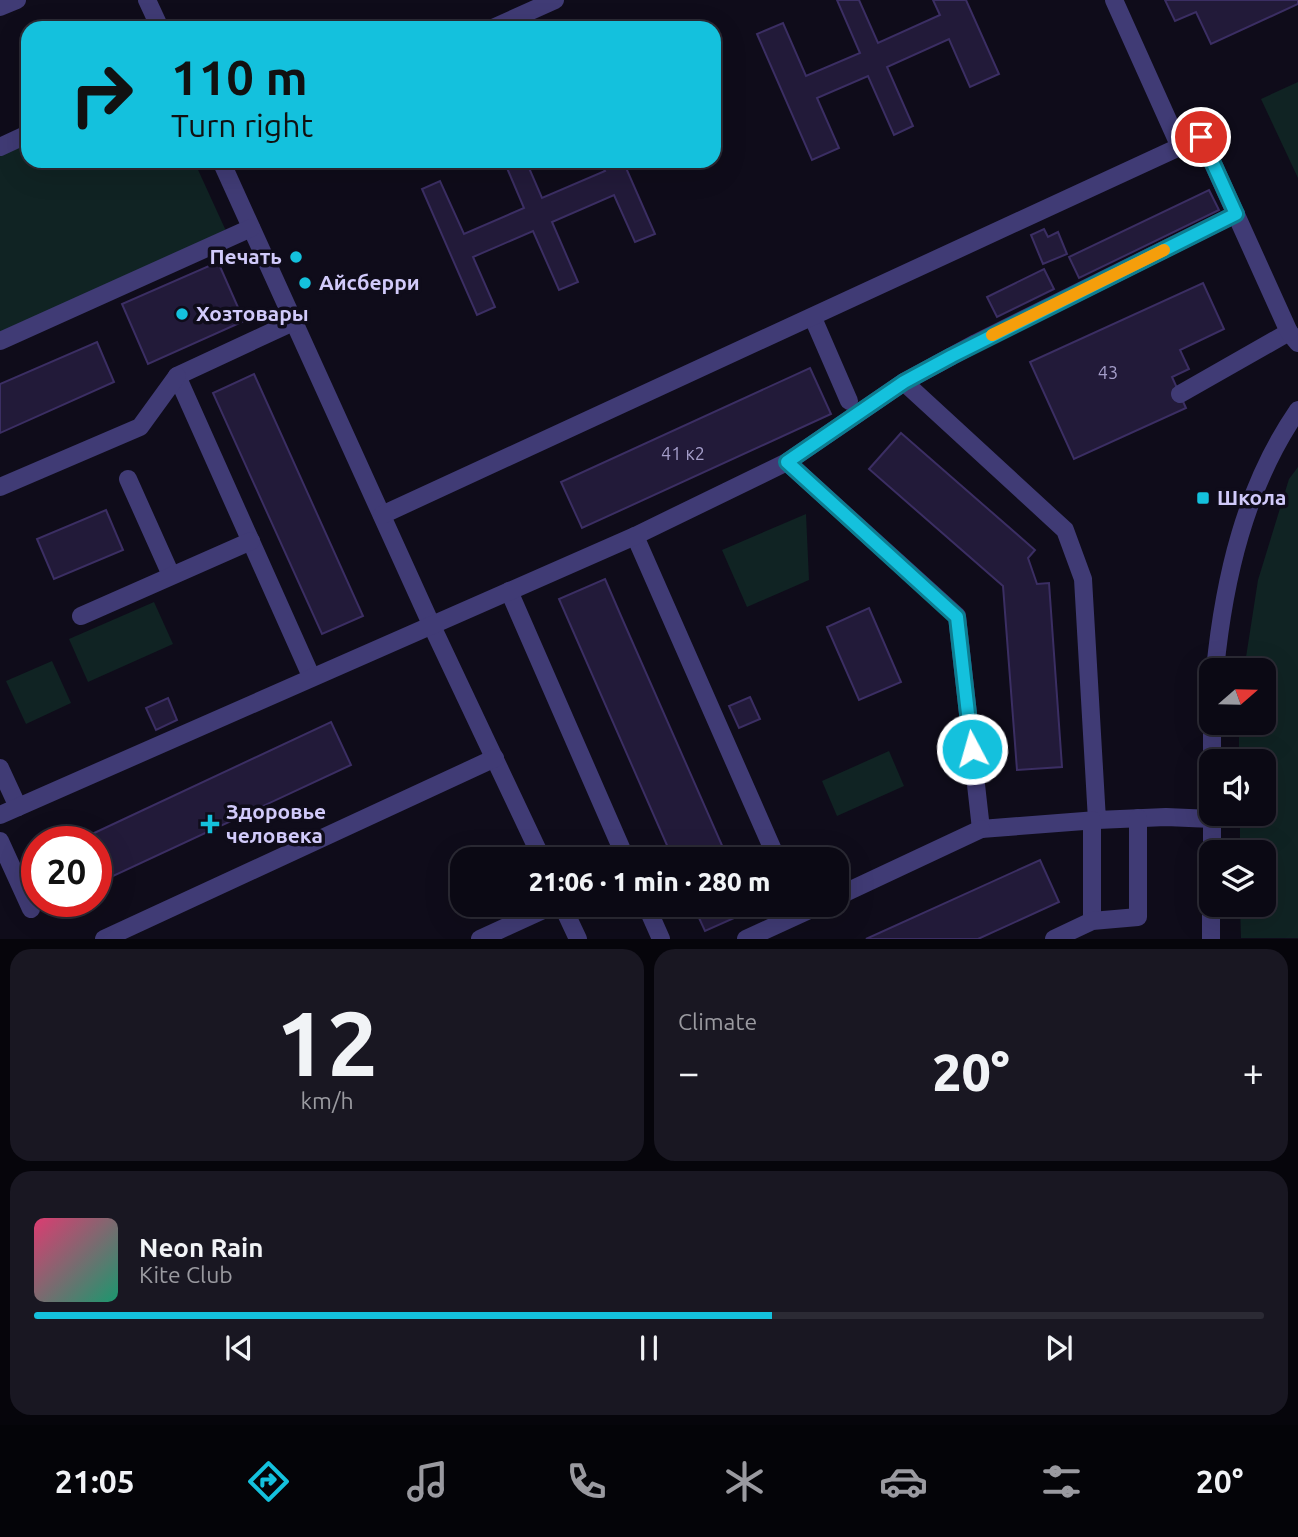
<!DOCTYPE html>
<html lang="en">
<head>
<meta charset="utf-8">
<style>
	:root { --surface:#0b0914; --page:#191722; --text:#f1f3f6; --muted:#9a9aa0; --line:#2b2a34; --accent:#14c1dd }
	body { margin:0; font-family:Ubuntu,sans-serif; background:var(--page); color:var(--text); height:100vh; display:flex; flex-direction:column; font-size:26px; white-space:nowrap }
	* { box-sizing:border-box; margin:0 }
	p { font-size:23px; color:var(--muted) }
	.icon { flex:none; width:38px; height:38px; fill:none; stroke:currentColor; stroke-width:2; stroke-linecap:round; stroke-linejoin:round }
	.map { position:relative; height:939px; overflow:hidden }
	.side { display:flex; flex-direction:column; gap:10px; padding:10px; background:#06050b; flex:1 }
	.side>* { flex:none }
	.guide { position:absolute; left:21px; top:21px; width:700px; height:147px; border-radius:21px; box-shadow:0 7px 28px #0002,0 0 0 2px var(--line); background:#14c1dd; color:#111; overflow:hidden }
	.needle { width:46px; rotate:70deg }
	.controls { position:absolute; left:1199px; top:658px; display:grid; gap:14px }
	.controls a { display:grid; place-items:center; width:77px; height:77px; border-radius:14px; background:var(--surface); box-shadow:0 7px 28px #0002,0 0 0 2px var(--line); font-size:35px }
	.speed { position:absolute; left:21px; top:826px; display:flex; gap:14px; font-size:35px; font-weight:700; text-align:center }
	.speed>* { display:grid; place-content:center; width:91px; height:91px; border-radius:50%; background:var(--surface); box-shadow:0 7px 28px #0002,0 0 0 2px var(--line); line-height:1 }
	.speed .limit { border:10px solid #d22; background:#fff; color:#111 }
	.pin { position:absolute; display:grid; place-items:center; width:60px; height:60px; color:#fff; margin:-30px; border:4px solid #fff; border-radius:50%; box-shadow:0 2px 7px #0007 }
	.me { position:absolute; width:77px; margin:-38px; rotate:354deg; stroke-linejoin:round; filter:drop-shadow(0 0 5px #0008) }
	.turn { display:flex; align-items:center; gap:24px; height:147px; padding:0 35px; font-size:32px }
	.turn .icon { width:91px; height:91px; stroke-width:2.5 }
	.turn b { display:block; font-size:49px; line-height:60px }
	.big { font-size:52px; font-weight:800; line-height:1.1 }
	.side .tile { flex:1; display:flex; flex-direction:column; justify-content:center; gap:10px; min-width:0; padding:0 24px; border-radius:21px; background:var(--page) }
	.side .dial { align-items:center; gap:0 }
	.dial b { font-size:91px; line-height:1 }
	.song { display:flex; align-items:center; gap:21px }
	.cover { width:84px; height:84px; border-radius:10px; background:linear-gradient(135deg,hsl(340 70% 55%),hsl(160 70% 35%)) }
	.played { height:7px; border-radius:4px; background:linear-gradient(90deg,var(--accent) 60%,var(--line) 60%) }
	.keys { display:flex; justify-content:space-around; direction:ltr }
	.heat { display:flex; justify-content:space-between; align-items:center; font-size:38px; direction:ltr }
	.side .tiles { flex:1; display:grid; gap:10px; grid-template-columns:1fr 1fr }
	.tile:last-child { grid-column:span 2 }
	.trip { position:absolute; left:450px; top:847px; width:399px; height:70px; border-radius:21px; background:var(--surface); box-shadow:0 7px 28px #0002,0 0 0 2px var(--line); font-weight:800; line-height:70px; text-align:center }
	.dock { display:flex; height:112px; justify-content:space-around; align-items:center; background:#040408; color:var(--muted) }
	.dock .icon { width:49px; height:49px }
	.dock .selected { color:var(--accent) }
	.dock b { font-size:32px; color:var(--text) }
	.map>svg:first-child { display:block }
	.green { fill:#102323 }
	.building { fill:#221a39; stroke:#3b2e63; stroke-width:2 }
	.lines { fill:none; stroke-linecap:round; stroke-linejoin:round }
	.minor { stroke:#403b75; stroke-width:18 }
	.route-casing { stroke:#0d7d90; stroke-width:18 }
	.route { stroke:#14c1dd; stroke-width:12 }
	.slow { stroke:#f59e0b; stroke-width:12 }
	.poi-dot { fill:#14c1dd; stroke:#0f0c1a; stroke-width:2.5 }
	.labels { text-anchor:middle; stroke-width:7; stroke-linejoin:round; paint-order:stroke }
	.number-label { font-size:18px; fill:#a59eca }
	.poi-label { font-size:21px; font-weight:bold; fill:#d1cafa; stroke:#0f0c1a; text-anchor:start }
</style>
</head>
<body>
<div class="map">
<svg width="1298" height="939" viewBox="0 0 1298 939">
	<rect width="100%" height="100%" fill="#0f0c1a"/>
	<g class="green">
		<polygon points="1298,82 1298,178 1261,99"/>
		<polygon points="28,140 28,161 194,161 226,231 0,332 0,152"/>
		<polygon points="1298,467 1298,938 1241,938 1240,905 1264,905 1264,852 1240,852 1240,814 1264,814 1264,761 1239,761 1239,723 1264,723 1264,670 1244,670 1258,580 1289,479"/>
		<polygon points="806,514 809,580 747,607 722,550"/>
		<polygon points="154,602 173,644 88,682 69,639"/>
		<polygon points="52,661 71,703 26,724 6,681"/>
		<polygon points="889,751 904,786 837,816 822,781"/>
	</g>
	<g class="building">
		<polygon points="837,0 859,0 878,43 940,15 933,0 966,0 999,74 970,87 949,39 887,67 913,126 894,135 868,76 817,98 839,148 812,160 757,34 783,23 806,76 860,53"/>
		<polygon points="1165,0 1298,0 1298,4 1211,44 1196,12 1175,21"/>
		<polygon points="504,161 526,161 542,198 605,171 600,161 623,161 655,234 635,242 614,195 552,222 578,282 559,290 533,231 473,257 495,307 477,315 422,189 440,181 464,234 524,208"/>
		<polygon points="1209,190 1219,210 1079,278 1069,257"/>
		<polygon points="1044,229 1048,237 1058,232 1067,254 1043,264 1031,235"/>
		<polygon points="218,262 244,321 148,364 122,304"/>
		<polygon points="1044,269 1054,289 997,317 987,297"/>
		<polygon points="1203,283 1224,329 1180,350 1189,369 1172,377 1186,408 1074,459 1030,362"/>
		<polygon points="97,342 114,382 0,433 0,384"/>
		<polygon points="810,368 831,414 582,528 561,482"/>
		<polygon points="254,374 363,616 322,634 213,393"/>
		<polygon points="901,433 1035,550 1028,558 1037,584 1049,583 1062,767 1017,770 1003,586 869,469"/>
		<polygon points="106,510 123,550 54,579 37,539"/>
		<polygon points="605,579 621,616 728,859 673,859 559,599"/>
		<polygon points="869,608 901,682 859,700 827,627"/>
		<polygon points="750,697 760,719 739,728 729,706"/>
		<polygon points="168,698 177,720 156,730 146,708"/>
		<polygon points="331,722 351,765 96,884 96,842 75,842"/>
		<polygon points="1040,860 1059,902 978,939 866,939"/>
		<polygon points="693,905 748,905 750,911 705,931"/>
	</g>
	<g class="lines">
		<g class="minor">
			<polyline points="147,0 160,28"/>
			<polyline points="1114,0 1180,147"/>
			<polyline points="0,7 17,0"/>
			<polyline points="493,28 555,0"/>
			<polyline points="0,147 28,134"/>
			<polyline points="221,161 431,624 542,859"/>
			<polyline points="813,318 849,401"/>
			<polyline points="293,322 177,376 311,676"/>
			<polyline points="0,341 251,228"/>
			<polyline points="904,382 976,343 1236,214"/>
			<polyline points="1180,394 1289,332 1298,343"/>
			<polyline points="787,462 957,616 981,829 1097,820"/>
			<polyline points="128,479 171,575"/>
			<polyline points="0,487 140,427 177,376"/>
			<polyline points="382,515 1201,137 1289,332"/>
			<polyline points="635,536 777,859"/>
			<polyline points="509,591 626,859"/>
			<polyline points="81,616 251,541"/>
			<path d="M1215,670C1224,579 1245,487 1298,410"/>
			<polyline points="1212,761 1212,723"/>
			<polyline points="0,768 18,807"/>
			<polyline points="1212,814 1212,852"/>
			<polyline points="0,815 635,536 787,462 904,382 1065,530 1083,579 1097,820 1166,817 1212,819"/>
			<polyline points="1092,820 1092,921"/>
			<polyline points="0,841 31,909"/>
			<polyline points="1211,882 1211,939"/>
			<polyline points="836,897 981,829"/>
			<polyline points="562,905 578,939"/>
			<polyline points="646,905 661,939"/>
			<polyline points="104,939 495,758"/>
			<polyline points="480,939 554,905"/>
			<polyline points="746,939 820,905"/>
			<polyline points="1054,939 1092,921 1138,917 1138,818"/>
		</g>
	</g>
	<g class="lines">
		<g class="route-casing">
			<polyline id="route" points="972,749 957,617 787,462 904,382 952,356 1236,214 1201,137"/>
		</g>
		<use href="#route" class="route"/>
		<polyline class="slow" points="992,335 1164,250"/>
	</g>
	<g class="poi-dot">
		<circle cx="296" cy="257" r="7"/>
		<circle cx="305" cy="283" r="7"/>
		<circle cx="182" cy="314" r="7"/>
		<rect x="1196" y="491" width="14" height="14" rx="3.5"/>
		<path d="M206.5 813.5h7v7h7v7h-7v7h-7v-7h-7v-7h7z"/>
	</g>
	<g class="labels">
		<g class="number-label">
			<text x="1108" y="379">43</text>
			<text x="683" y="460">41 к2</text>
		</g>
		<g class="poi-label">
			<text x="282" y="264" text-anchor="end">Печать</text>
			<text x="319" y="290">Айсберри</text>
			<text x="196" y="321">Хозтовары</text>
			<text x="1217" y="505">Школа</text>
			<text x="226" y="819">Здоровье<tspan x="226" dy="24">человека</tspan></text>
		</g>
	</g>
</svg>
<div class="controls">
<a><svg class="needle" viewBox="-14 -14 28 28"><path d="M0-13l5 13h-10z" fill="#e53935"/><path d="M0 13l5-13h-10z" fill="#9a9aa0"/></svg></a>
<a><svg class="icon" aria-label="sound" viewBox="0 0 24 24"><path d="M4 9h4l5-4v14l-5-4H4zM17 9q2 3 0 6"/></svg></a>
<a><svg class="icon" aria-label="layers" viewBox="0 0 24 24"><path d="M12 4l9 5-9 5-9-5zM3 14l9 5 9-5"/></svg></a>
</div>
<div class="speed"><div class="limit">20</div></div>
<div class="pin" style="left:1201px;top:137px;background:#d93025"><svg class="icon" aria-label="arrive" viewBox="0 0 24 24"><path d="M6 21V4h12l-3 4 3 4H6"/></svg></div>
<svg class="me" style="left:972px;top:749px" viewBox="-20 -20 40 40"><circle r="17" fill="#14c1dd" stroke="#fff" stroke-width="3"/><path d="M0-11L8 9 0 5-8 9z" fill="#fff"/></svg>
<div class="trip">21:06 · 1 min · 280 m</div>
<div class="guide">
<div class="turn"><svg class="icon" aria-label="right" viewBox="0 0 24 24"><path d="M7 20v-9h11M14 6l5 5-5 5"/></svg><div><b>110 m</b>Turn right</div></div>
</div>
</div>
<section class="side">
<div class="tiles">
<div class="tile dial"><b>12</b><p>km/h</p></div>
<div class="tile"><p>Climate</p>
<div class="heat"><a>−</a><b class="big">20°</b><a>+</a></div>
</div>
<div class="tile">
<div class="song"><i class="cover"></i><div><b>Neon Rain</b><p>Kite Club</p></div></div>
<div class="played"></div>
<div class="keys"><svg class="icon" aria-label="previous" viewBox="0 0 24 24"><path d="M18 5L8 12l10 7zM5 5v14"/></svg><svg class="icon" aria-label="pause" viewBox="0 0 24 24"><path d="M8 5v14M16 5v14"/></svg><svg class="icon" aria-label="next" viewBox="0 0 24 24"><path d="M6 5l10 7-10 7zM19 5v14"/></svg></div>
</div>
</div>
</section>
<nav class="dock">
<b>21:05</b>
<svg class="icon selected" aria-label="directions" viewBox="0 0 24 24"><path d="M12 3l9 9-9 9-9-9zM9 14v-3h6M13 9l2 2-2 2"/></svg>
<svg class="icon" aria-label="music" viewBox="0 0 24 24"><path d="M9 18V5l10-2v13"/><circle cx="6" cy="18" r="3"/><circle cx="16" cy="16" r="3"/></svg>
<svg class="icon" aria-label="phone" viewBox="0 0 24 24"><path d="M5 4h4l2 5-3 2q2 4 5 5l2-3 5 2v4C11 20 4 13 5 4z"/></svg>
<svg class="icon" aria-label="climate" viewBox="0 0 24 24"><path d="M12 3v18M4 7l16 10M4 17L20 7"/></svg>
<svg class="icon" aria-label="car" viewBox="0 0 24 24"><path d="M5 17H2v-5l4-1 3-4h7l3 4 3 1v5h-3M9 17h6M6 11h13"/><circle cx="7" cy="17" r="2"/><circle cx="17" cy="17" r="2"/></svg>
<svg class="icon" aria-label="filters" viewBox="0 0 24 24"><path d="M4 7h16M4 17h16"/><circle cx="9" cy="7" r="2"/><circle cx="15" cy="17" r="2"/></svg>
<b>20°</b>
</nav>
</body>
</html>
